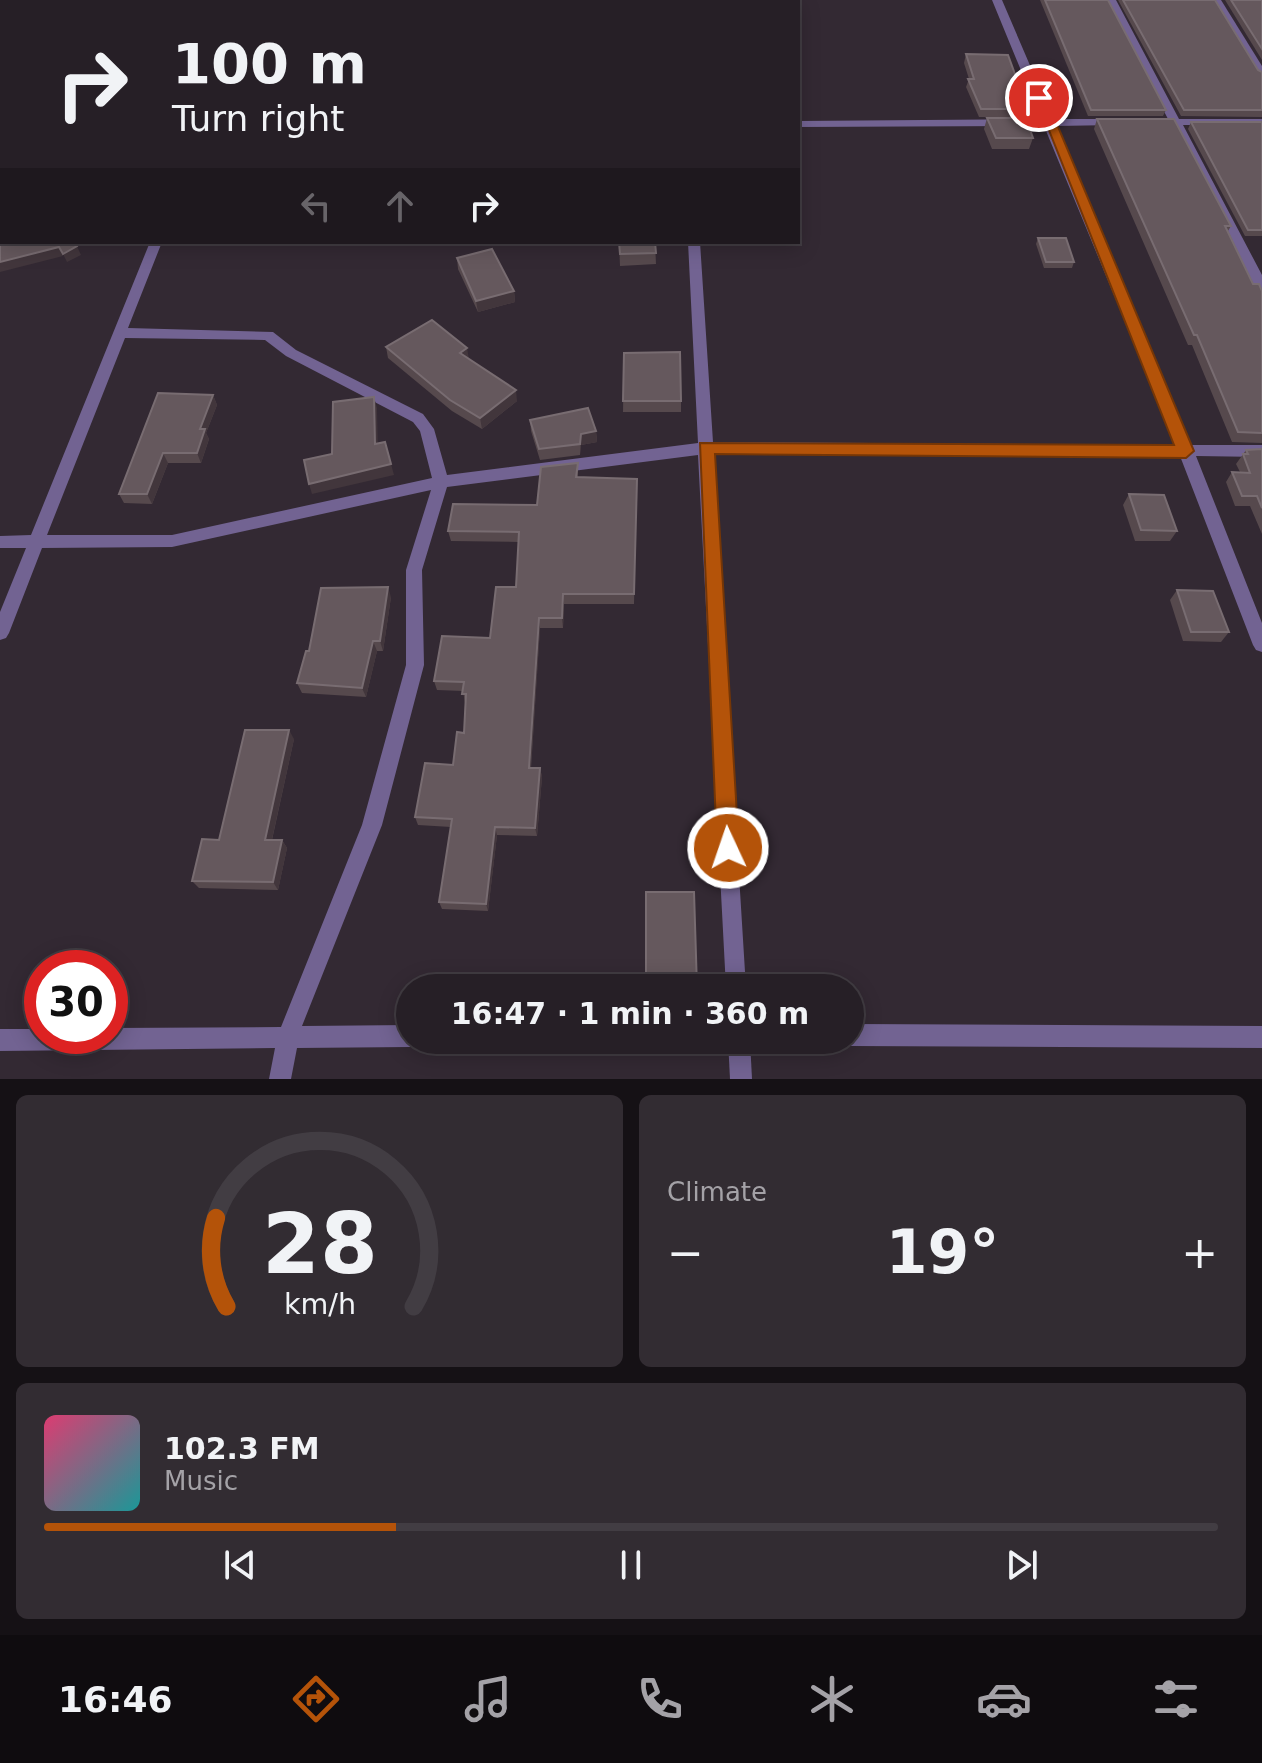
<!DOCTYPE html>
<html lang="en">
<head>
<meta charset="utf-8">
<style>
	:root { --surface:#261f26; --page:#322c32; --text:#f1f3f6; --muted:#a4a2a7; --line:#423d43; --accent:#b45309 }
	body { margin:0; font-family:"DejaVu Sans",sans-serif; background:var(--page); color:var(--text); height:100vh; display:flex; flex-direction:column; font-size:30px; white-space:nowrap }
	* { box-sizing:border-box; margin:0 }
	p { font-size:26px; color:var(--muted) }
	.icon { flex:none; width:44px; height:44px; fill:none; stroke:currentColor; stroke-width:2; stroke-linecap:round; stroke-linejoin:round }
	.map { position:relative; height:1079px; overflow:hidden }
	.drawer { display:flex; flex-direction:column; gap:16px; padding:16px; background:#151115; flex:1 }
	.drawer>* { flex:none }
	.guide { position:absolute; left:0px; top:0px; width:800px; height:244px; box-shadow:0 4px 20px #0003,0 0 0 2px var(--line); background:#261f26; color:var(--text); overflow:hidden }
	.speed { position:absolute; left:24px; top:950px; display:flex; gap:16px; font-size:40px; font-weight:700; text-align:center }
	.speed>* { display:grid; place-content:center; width:104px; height:104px; border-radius:50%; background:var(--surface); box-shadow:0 4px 20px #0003,0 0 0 2px var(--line); line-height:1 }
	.speed .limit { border:12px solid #d22; background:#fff; color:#111 }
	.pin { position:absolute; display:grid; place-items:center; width:68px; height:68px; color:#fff; margin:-34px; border:4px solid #fff; border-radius:50%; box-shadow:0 2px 8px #0007 }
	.me { position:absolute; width:88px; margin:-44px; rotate:357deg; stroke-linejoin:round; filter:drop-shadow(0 0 6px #0008) }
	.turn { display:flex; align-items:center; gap:28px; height:168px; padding:0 40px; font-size:36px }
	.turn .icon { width:104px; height:104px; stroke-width:2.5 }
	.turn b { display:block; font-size:56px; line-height:68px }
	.lanes { display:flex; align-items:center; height:76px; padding:0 40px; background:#0003; justify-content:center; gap:40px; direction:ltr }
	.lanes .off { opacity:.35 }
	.big { font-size:60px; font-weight:800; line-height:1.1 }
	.drawer .widget { flex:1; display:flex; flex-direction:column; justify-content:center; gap:12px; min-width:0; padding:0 28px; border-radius:12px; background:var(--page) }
	.drawer .dial { align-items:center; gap:0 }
	.dial svg { height:208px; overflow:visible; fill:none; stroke:var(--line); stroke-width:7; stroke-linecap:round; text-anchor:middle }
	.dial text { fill:var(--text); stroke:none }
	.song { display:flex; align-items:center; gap:24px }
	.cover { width:96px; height:96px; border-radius:12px; background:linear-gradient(135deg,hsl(340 70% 55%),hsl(180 70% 35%)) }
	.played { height:8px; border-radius:4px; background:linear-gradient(90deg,var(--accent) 30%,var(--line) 30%) }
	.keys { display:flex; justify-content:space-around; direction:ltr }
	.heat { display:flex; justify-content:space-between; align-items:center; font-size:44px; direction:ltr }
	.drawer .tiles { flex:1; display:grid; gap:16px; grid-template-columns:1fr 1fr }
	.widget:last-child { grid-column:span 2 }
	.trip { position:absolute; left:396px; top:974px; width:468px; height:80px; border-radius:40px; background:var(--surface); box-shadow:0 4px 20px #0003,0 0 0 2px var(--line); font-weight:800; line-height:80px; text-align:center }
	.menu { display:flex; height:128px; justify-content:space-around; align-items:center; background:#0f0c0f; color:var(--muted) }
	.menu .icon { width:56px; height:56px }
	.menu .current { color:var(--accent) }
	.menu b { font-size:36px; color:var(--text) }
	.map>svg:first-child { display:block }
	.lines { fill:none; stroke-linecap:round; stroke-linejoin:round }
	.minor { fill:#726392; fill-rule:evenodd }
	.wall { fill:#56494d }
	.shaded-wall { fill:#42363c }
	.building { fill:#65585d; stroke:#786c71; stroke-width:2 }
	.route { fill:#b45309; stroke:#753606; stroke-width:2 }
</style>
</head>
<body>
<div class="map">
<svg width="1262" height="1079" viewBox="0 0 1262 1079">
	<rect width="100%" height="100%" fill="#332933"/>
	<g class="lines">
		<g class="minor">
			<rect x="234" y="0" width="10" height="2"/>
			<polygon points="412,0 422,0 423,2 413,2"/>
			<rect x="675" y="0" width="10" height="2"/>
			<path d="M992,0H1002L1053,119H1116L1122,122L1116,125L1055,126L1191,445H1262V457L1196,456L1262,623V652L1256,650L1253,645L1180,456L713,454L746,988H726L698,455L447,487L422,570L424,665L382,825L302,1026L410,1025V1040H419L418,1044L410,1047L297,1048L291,1079H269L275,1048L0,1051V1029H42V1036H110V1028L281,1027L362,825L406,665V570L431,490L172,547L42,548L9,633L6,638L0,640V612L26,548H0V536L31,535L150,242H162L128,328L273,332L296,350L423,414L434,429L447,475L698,443L688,242H700L713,442L1176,445L1044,126L798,127V121L1041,119ZM125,338L265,340L286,356L413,422L420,431L432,478L172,535H47Z"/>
			<polygon points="1106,0 1116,0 1179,119 1262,119 1262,125 1183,125 1262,275 1262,291 1255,287 1171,125 1156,125 1150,122 1156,119 1168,119"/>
			<polygon points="1211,0 1221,0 1262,66 1262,78 1257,75"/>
			<polygon points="850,1024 1262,1026 1262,1048 850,1046 841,1040 850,1040"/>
			<polygon points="728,1040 750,1040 752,1079 730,1079"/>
		</g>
	</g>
	<g class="wall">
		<polygon points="1040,0 1108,0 1166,110 1163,116 1088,116"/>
		<polygon points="1118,0 1215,0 1258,70 1262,72 1262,117 1181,116"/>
		<polygon points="1225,0 1262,0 1262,60"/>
		<polygon points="966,54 1023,96 1021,104 1019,104 1021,109 1018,117 979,117 966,87 969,79 964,63"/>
		<polygon points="987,118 1033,138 1029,149 992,149 984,129"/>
		<polygon points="1097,119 1231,226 1228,231 1253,284 1262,291 1262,443 1232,442 1192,345 1188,345 1094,129"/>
		<polygon points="1191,122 1262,122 1262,236 1245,236 1188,129"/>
		<polygon points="1038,238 1074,262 1072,268 1044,268 1036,244"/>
		<polygon points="619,242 655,242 656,264 620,266"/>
		<polygon points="457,258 514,291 515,302 478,312 458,269"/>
		<polygon points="386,347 469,359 517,401 482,429 452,411 388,358"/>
		<polygon points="624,353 681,401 681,412 623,412"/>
		<polygon points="213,395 217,405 206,433 209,439 201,463 168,463 152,504 124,503 119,494"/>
		<polygon points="530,420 596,431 597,442 581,445 580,455 540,460 531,431"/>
		<polygon points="1262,449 1262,534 1250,506 1235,506 1226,482 1232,472 1240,472 1236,464 1246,450"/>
		<polygon points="578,463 578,477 637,479 634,604 564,604 563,628 540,628 531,768 540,768 542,777 537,836 497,835 488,911 442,909 439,902 451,827 418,825 415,817 453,765 464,733 465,703 463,691 437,690 434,681 490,638 516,587 519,542 451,541 448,531 537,505"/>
		<polygon points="1129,494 1177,531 1170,541 1135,541 1123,505"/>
		<polygon points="1177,590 1229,632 1221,642 1183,641 1170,600"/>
		<polygon points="391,597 383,651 377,651 366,697 302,693 297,683 309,651"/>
		<polygon points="294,739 272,840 282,840 287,848 278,890 199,888 192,881 219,840"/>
	</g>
	<g class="shaded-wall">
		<polygon points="75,242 81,255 67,262 63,254"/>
		<polygon points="59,247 63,256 0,272 0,262"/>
		<polygon points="514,291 515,302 478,312 476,301"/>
		<polygon points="467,348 469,359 460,353"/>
		<polygon points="516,390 517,401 482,429 480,418"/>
		<polygon points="213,395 217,405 206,433 209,439 201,463 197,453 200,429"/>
		<polygon points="374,397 377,408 378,455 375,444"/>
		<polygon points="596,431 597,442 581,445 580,455 581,434"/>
		<polygon points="163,453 168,463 152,504 147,494"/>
		<polygon points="391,464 394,475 312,494 309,484"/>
		<polygon points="388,587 391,597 383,651 380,641"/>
		<polygon points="563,594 564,604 563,628 562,618"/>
		<polygon points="539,618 540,628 530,776 529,768"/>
		<polygon points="373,641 377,651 366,697 362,688"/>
		<polygon points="289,730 294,739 270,848 265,840"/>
		<polygon points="540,768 542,777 537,836 535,828"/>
		<polygon points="495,827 497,835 488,911 486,904"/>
		<polygon points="282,840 287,848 278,890 273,882"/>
	</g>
	<g class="building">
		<polygon points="326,0 355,0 356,2 327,2"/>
		<polygon points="1045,0 1108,0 1166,110 1091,110"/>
		<polygon points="1123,0 1215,0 1258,70 1262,72 1262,110 1184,110"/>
		<polygon points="1231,0 1262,0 1262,49"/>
		<polygon points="966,54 1008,55 1023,96 1016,96 1021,109 981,109 968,79 974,79"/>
		<polygon points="987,118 1026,118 1033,138 996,138"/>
		<polygon points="1097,119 1174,119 1231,226 1225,226 1253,284 1259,284 1262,291 1262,433 1238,432 1197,335 1194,335"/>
		<polygon points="1191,122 1262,122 1262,230 1248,230"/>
		<polygon points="2,206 2,242 75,242 77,246 63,254 59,247 0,262 0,207"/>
		<polygon points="1038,238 1066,238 1074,262 1046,262"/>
		<polygon points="619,242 655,242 656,253 620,254"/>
		<polygon points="492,249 514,291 476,301 457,258"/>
		<polygon points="432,320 467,348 460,353 516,390 480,418 450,400 386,347"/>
		<polygon points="680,352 681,401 623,401 624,353"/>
		<polygon points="158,393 213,395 200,429 205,429 197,453 163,453 147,494 119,494"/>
		<polygon points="374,397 375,444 385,442 391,464 309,484 304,460 332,454 333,402"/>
		<polygon points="588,408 596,431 581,434 580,444 539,449 530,420"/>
		<polygon points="1262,449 1262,508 1257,496 1242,496 1232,472 1250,473 1243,454 1248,454 1246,450"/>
		<polygon points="578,463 576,477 637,479 634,594 563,594 562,618 539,618 529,768 540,768 535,828 495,827 486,904 439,902 452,819 415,817 425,763 453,765 457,732 464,733 466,694 462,694 464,682 434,681 442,636 490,638 496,587 516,587 519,532 448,531 453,504 537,505 541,467"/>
		<polygon points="1129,494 1164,495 1177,531 1141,530"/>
		<polygon points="388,587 380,641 373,641 362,688 297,683 306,651 309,651 321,588"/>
		<polygon points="1177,590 1213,591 1229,632 1191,632"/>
		<polygon points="245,730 289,730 265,840 282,840 273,882 192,881 202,839 219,840"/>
		<polygon points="646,892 694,892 697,988 646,988"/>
	</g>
	<polygon class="route" points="1035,95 1046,98 1194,451 1186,458 715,454 739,848 736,855 728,858 720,855 717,848 700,443 1174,445"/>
</svg>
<div class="speed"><div class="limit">30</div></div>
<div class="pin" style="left:1039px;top:98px;background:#d93025"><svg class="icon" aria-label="arrive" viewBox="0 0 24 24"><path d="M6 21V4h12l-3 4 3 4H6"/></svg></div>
<svg class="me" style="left:728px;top:848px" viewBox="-20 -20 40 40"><circle r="17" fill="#b45309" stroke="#fff" stroke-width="3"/><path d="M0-11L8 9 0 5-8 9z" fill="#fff"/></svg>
<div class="trip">16:47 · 1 min · 360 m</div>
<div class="guide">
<div class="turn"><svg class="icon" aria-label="right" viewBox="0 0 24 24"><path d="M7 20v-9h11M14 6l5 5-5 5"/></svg><div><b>100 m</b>Turn right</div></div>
<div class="lanes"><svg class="icon off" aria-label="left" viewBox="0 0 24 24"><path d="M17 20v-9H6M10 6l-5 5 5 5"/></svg><svg class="icon off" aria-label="ahead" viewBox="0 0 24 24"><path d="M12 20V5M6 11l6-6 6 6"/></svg><svg class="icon" aria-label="right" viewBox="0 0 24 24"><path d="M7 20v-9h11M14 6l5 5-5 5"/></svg></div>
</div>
</div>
<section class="drawer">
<div class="tiles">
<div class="widget dial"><svg viewBox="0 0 100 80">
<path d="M14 69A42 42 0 1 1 86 69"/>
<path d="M14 69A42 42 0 0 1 10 35" stroke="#b45309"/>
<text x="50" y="56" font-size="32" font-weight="700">28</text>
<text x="50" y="72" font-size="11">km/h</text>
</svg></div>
<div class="widget"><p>Climate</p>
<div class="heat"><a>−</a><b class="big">19°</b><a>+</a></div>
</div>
<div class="widget">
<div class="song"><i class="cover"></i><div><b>102.3 FM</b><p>Music</p></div></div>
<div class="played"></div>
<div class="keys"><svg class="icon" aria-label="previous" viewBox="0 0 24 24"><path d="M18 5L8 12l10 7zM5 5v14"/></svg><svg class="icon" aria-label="pause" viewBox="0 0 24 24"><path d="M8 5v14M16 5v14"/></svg><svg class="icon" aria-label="next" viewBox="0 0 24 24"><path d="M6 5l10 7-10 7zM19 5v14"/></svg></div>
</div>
</div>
</section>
<nav class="menu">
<b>16:46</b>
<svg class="icon current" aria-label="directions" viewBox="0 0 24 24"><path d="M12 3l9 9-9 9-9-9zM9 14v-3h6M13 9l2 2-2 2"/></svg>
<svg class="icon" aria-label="music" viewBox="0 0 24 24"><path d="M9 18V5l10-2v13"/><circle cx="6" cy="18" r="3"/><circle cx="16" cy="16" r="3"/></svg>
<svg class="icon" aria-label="phone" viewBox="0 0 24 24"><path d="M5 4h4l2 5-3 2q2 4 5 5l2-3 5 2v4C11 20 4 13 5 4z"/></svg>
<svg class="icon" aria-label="climate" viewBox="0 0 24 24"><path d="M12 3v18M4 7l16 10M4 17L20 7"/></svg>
<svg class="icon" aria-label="car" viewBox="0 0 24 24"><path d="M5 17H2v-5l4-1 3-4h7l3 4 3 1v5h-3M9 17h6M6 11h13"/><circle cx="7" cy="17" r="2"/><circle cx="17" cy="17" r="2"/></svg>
<svg class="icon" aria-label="filters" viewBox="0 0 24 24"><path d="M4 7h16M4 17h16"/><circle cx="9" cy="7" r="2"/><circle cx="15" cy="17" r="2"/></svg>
</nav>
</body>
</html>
